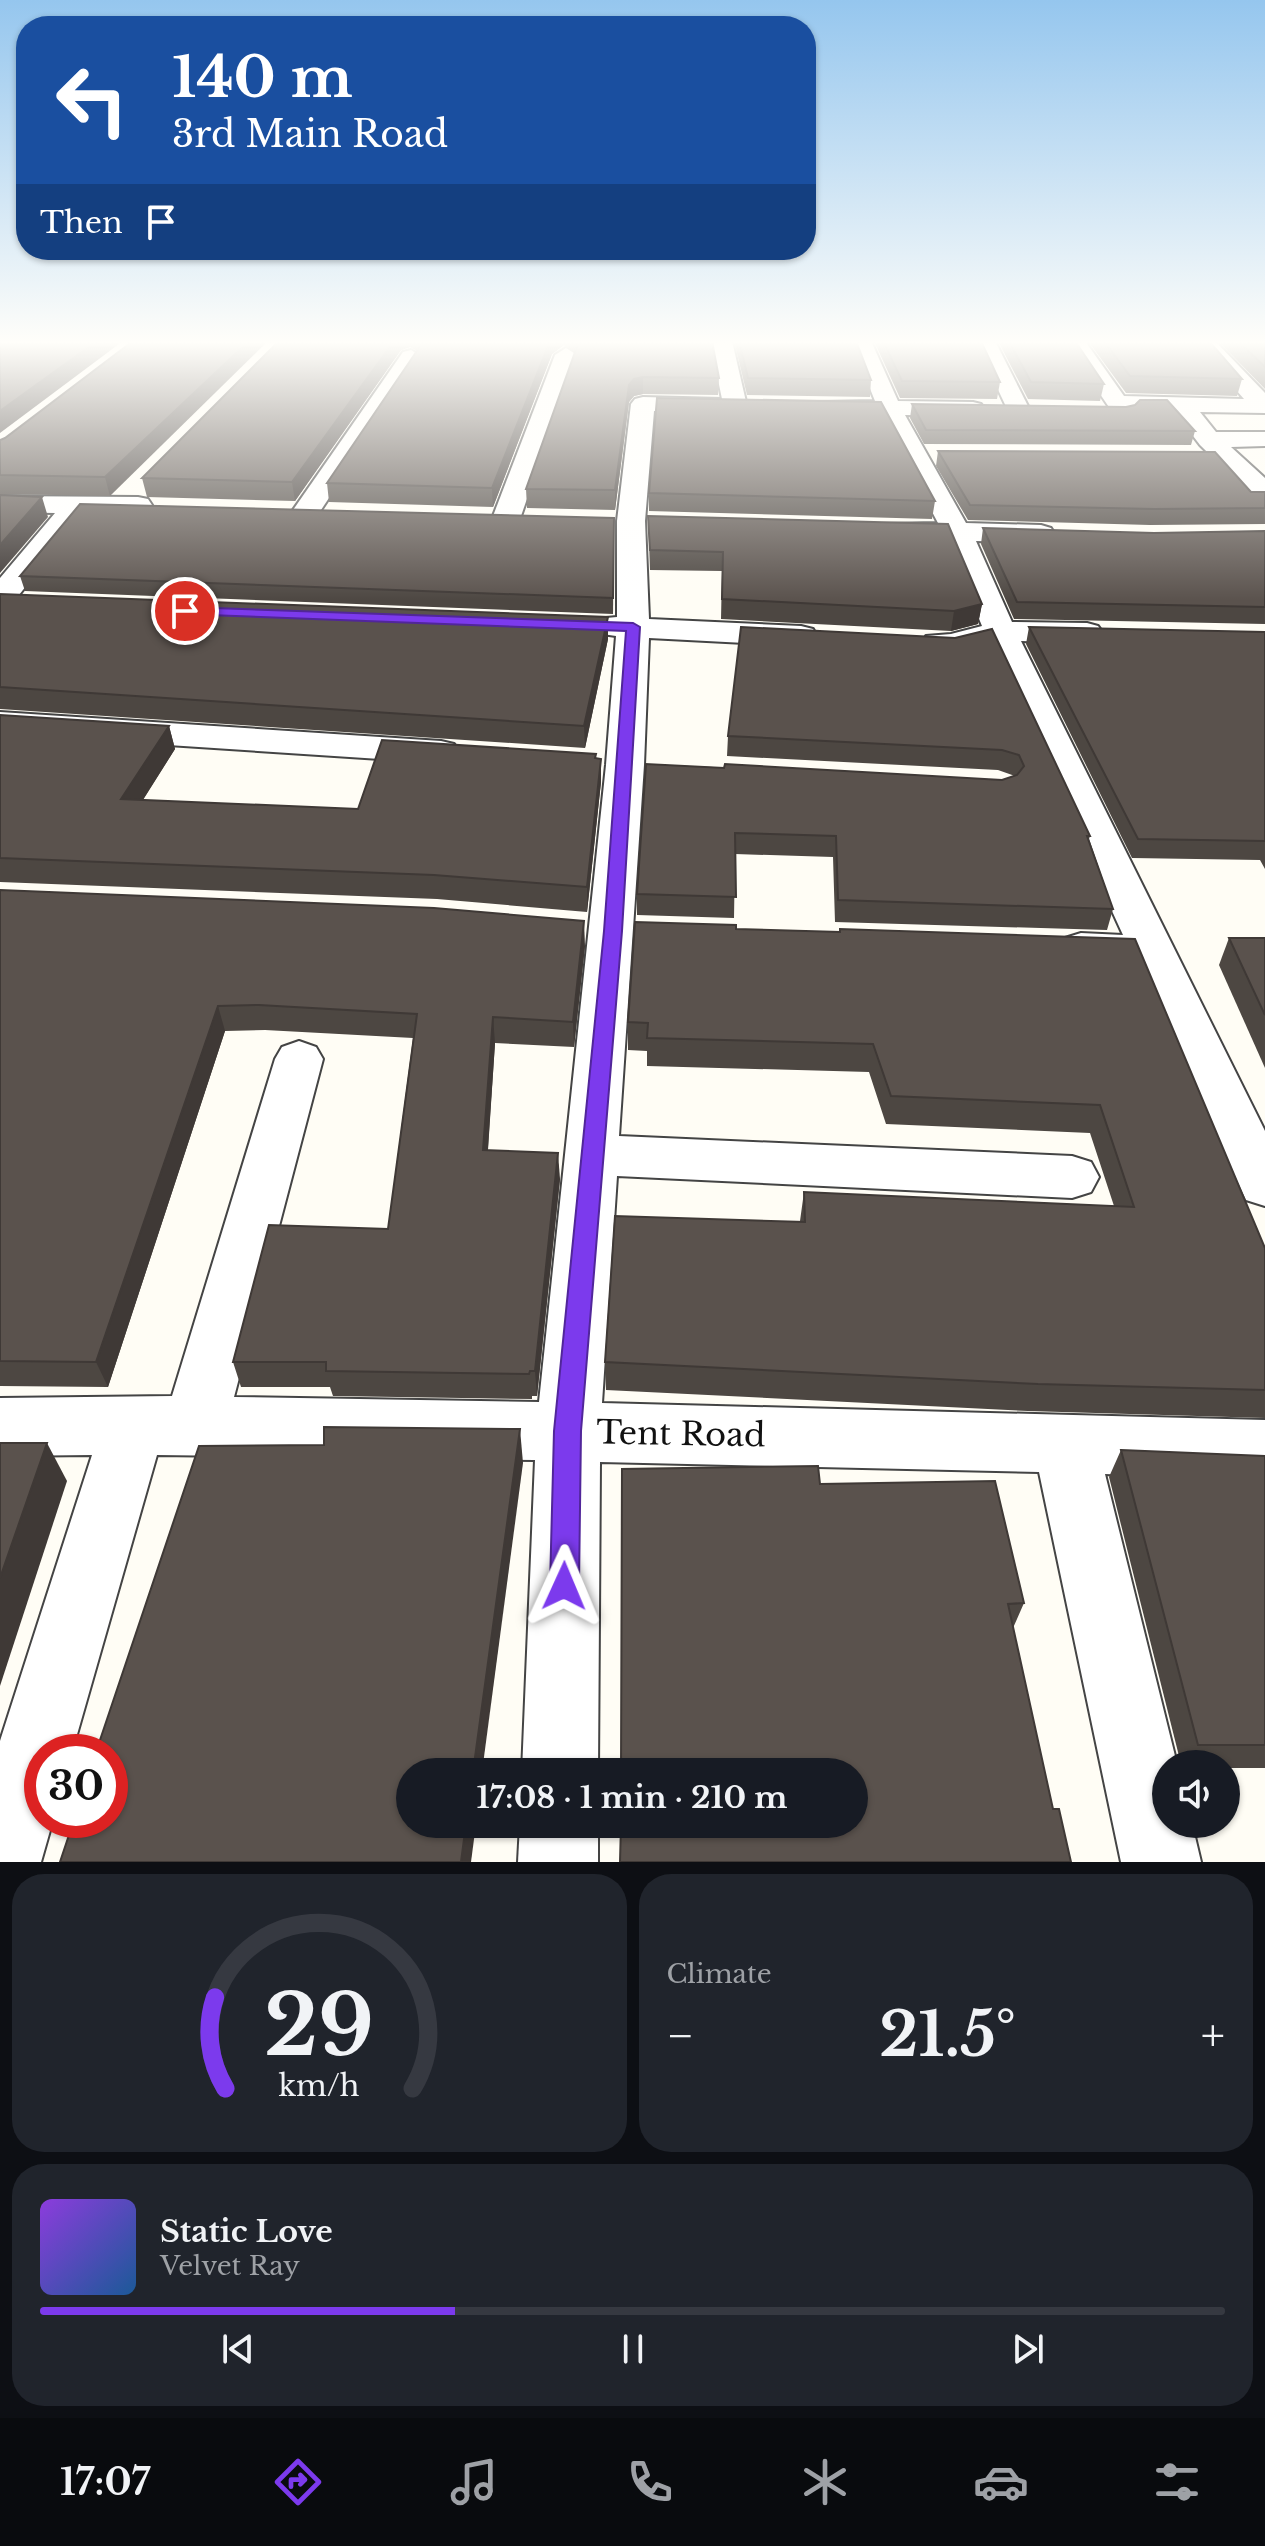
<!DOCTYPE html>
<html lang="en">
<head>
<meta charset="utf-8">
<style>
	:root { --surface:#171b24; --page:#20242c; --text:#f1f3f6; --muted:#9ea1a6; --line:#363941; --accent:#7c3aed }
	body { margin:0; font-family:"Libre Baskerville",serif; background:var(--page); color:var(--text); height:100vh; display:flex; flex-direction:column; font-size:30px; white-space:nowrap }
	* { box-sizing:border-box; margin:0 }
	p { font-size:26px; color:var(--muted) }
	.icon { flex:none; width:44px; height:44px; fill:none; stroke:currentColor; stroke-width:2; stroke-linecap:round; stroke-linejoin:round }
	.map { position:relative; height:1862px; overflow:hidden }
	.details { display:flex; flex-direction:column; gap:12px; padding:12px; background:#0d0f14; flex:1 }
	.details>* { flex:none }
	.hud { position:absolute; left:16px; top:16px; width:800px; height:244px; border-radius:32px; box-shadow:0 2px 6px #0004; background:#1a4fa0; color:#fff; overflow:hidden }
	.fabs { position:absolute; left:1152px; top:1750px; display:grid; gap:16px }
	.fabs a { display:grid; place-items:center; width:88px; height:88px; border-radius:50%; background:var(--surface); box-shadow:0 2px 6px #0004; font-size:40px }
	.speed { position:absolute; left:24px; top:1734px; display:flex; gap:16px; font-size:40px; font-weight:700; text-align:center }
	.speed>* { display:grid; place-content:center; width:104px; height:104px; border-radius:50%; background:var(--surface); box-shadow:0 2px 6px #0004; line-height:1 }
	.speed .limit { border:12px solid #d22; background:#fff; color:#111 }
	.pin { position:absolute; display:grid; place-items:center; width:68px; height:68px; color:#fff; margin:-34px; border:4px solid #fff; border-radius:50%; box-shadow:0 2px 8px #0007 }
	.me { position:absolute; width:88px; margin:-44px; rotate:1deg; stroke-linejoin:round; filter:drop-shadow(0 0 6px #0008) }
	.turn { display:flex; align-items:center; gap:28px; height:168px; padding:0 24px; font-size:36px }
	.turn .icon { width:104px; height:104px; stroke-width:2.5 }
	.turn b { display:block; font-size:56px; line-height:68px }
	.then { display:flex; align-items:center; height:76px; padding:0 24px; background:#0003; gap:16px; font-size:30px }
	.big { font-size:60px; font-weight:700; line-height:1.1 }
	.details .widget { flex:1; display:flex; flex-direction:column; justify-content:center; gap:12px; min-width:0; padding:0 28px; border-radius:32px; background:var(--page) }
	.details .dial { align-items:center; gap:0 }
	.dial svg { height:208px; overflow:visible; fill:none; stroke:var(--line); stroke-width:7; stroke-linecap:round; text-anchor:middle }
	.dial text { fill:var(--text); stroke:none }
	.song { display:flex; align-items:center; gap:24px }
	.cover { width:96px; height:96px; border-radius:12px; background:linear-gradient(135deg,hsl(270 70% 55%),hsl(210 70% 35%)) }
	.played { height:8px; border-radius:4px; background:linear-gradient(90deg,var(--accent) 35%,var(--line) 35%) }
	.keys { display:flex; justify-content:space-around; direction:ltr }
	.heat { display:flex; justify-content:space-between; align-items:center; font-size:44px; direction:ltr }
	.details .tiles { flex:1; display:grid; gap:12px; grid-template-columns:1fr 1fr }
	.widget:last-child { grid-column:span 2 }
	.trip { position:absolute; left:396px; top:1758px; width:472px; height:80px; border-radius:40px; background:var(--surface); box-shadow:0 2px 6px #0004; font-weight:700; line-height:80px; text-align:center }
	.tab-bar { display:flex; height:128px; justify-content:space-around; align-items:center; background:#090b0e; color:var(--muted) }
	.tab-bar .icon { width:56px; height:56px }
	.tab-bar .current { color:var(--accent) }
	.tab-bar b { font-size:36px; color:var(--text) }
	.map>svg:first-child { display:block }
	.lines { fill:none; stroke-linecap:round; stroke-linejoin:round }
	.minor-casing { stroke:#444; stroke-width:4 }
	.minor { fill:#fff; fill-rule:evenodd }
	.wall { fill:#4d4742 }
	.shaded-wall { fill:#3f3936 }
	.building { fill:#5a524d; stroke:#3f3936; stroke-width:2 }
	.route { fill:#7c3aed; stroke:#51269a; stroke-width:2 }
	.labels { text-anchor:middle; stroke-width:8; stroke-linejoin:round; paint-order:stroke }
	.near-street-label { font-size:32px; fill:#111; stroke:#fff }
</style>
</head>
<body>
<div class="map">
<svg width="1265" height="1862" viewBox="0 0 1265 1862">
	<rect width="100%" height="100%" fill="#fffdf5"/>
	<g class="lines">
		<g class="minor-casing">
			<g id="minor">
				<polygon points="710,341 732,341 747,406 743,411 735,413 726,410 654,411 645,521 649,619 801,626 813,629 817,636 813,643 801,646 649,638 644,765 619,1136 1072,1156 1091,1162 1099,1177 1091,1192 1072,1198 617,1176 602,1403 1265,1420 1265,1480 1105,1474 1177,1764 1166,1764 1166,1824 1192,1824 1201,1862 1121,1862 1039,1472 600,1462 598,1772 522,1772 535,1460 157,1455 72,1752 42,1752 42,1820 53,1820 41,1862 0,1862 0,1741 92,1455 0,1456 0,1398 172,1396 275,1059 282,1047 299,1041 316,1047 323,1059 234,1397 539,1402 606,765 616,636 595,633 590,626 595,619 617,617 617,521 631,404 635,399 643,397 722,399"/>
				<polygon points="851,341 871,341 898,401 973,402 981,404 985,409 981,414 973,416 905,415 966,523 1041,525 1051,528 1055,534 1051,540 1041,543 976,541 1012,622 1087,623 1098,626 1103,633 1098,640 1087,643 1021,641 1265,1131 1265,1206 1246,1200 1137,964 1081,963 1065,958 1059,948 1065,938 1081,933 1123,935 990,644 952,654 926,650 922,643 926,636 951,634 982,626 947,540 880,536 876,530 880,524 938,523 881,415 826,414 818,412 814,407 818,402 875,401"/>
				<polygon points="975,341 995,341 1030,410 1026,415 1010,415"/>
				<polygon points="1064,341 1085,341 1124,396 1244,399 1193,341 1215,341 1265,393 1265,413 1200,412 1216,432 1265,432 1265,446 1231,447 1265,478 1265,501 1255,499 1200,445 1174,411 1135,410 1131,416 1115,416"/>
				<polygon points="566,348 577,355 521,516 517,522 507,524 497,522 493,516 555,355"/>
				<polygon points="411,350 422,357 321,510 317,516 307,518 297,516 293,510 403,352"/>
				<polygon points="0,496 138,497 148,499 152,505 148,511 84,513 11,605 0,607 0,578 55,513 0,512"/>
				<polygon points="0,712 441,741 454,744 460,752 454,760 441,763 0,734"/>
				<polygon points="520,1824 598,1824 598,1862 518,1862"/>
			</g>
		</g>
		<use href="#minor" class="minor"/>
	</g>
	<g class="wall">
		<polygon points="133,341 110,496 0,494 0,440 5,438"/>
		<polygon points="279,341 712,341 719,378 718,395 643,394 634,396 629,402 615,510 527,508 526,489 575,353 564,345 552,354 493,507 329,502 327,483 417,351 410,347 401,350 295,501 147,497 142,478"/>
		<polygon points="734,341 856,341 871,380 870,397 747,395"/>
		<polygon points="874,341 981,341 1000,382 997,399 900,398"/>
		<polygon points="998,341 1075,341 1104,384 1100,401 1028,399"/>
		<polygon points="1088,341 1209,341 1242,379 1237,396 1126,393"/>
		<polygon points="1218,341 1265,341 1265,389"/>
		<polygon points="912,404 1195,431 1191,445 924,444 910,418"/>
		<polygon points="938,451 1251,492 1265,492 1265,524 1150,525 968,520 936,466"/>
		<polygon points="649,493 935,501 932,519 649,511"/>
		<polygon points="648,516 982,604 978,624 951,631 721,619 722,571 650,570"/>
		<polygon points="614,518 613,614 25,591 20,576"/>
		<polygon points="983,528 1154,533 1265,531 1265,624 1014,619 981,544"/>
		<polygon points="0,594 608,639 585,748 0,709"/>
		<polygon points="1029,627 1265,632 1265,869 1260,860 1132,858 1026,644"/>
		<polygon points="955,638 1090,836 1089,839 1113,909 1107,930 835,922 833,857 735,854 734,918 637,915 637,894 646,764 1002,780 1015,776 998,770 727,756 728,736"/>
		<polygon points="0,715 169,726 175,749 143,800 358,809 596,754 596,759 601,759 601,782 587,912 437,899 0,882"/>
		<polygon points="0,890 585,946 574,1047 495,1043 488,1150 560,1179 537,1396 532,1396 532,1399 333,1396 330,1387 241,1387 233,1362 388,1229 413,1038 265,1030 225,1031 108,1387 0,1386"/>
		<polygon points="1229,938 1265,938 1265,1068 1219,965"/>
		<polygon points="1135,939 1265,1248 1265,1418 1028,1411 606,1390 605,1362 800,1221 804,1192 1114,1206 1090,1133 886,1124 869,1072 647,1066 647,1051 628,1050 628,1022"/>
		<polygon points="1121,1450 1265,1456 1265,1768 1226,1768 1226,1764 1181,1764 1109,1477"/>
		<polygon points="820,1484 1024,1603 1013,1628 1053,1809 1071,1862"/>
	</g>
	<g class="shaded-wall">
		<polygon points="97,341 123,341 0,433 0,411"/>
		<polygon points="249,341 268,341 110,496 105,477"/>
		<polygon points="394,341 410,341 410,347 401,350 295,501 292,482"/>
		<polygon points="550,341 564,341 564,345 552,354 493,507 492,488"/>
		<polygon points="643,377 643,394 634,396 629,402 615,510 615,490 629,385 634,379"/>
		<polygon points="42,497 48,517 0,573 0,545"/>
		<polygon points="982,604 978,624 951,631 954,611"/>
		<polygon points="608,617 608,639 585,748 584,726"/>
		<polygon points="169,726 175,749 128,823 121,799"/>
		<polygon points="601,759 601,782 587,912 587,887"/>
		<polygon points="584,921 585,946 574,1047 573,1022"/>
		<polygon points="218,1006 225,1031 108,1387 96,1362"/>
		<polygon points="493,1017 495,1043 486,1176 483,1150"/>
		<polygon points="558,1153 560,1179 537,1396 535,1371"/>
		<polygon points="520,1429 523,1463 482,1772 473,1772"/>
		<polygon points="47,1443 67,1481 0,1686 0,1578"/>
		<polygon points="466,1824 476,1824 471,1862 461,1862"/>
	</g>
	<g class="building">
		<polygon points="0,341 97,341 0,411"/>
		<polygon points="133,341 249,341 105,477 0,475 0,440 5,438"/>
		<polygon points="279,341 394,341 292,482 142,478"/>
		<polygon points="423,341 550,341 492,488 327,483 423,342"/>
		<polygon points="579,341 712,341 719,378 643,377 634,379 629,385 615,490 526,489"/>
		<polygon points="739,341 856,341 871,380 748,378"/>
		<polygon points="883,341 981,341 1000,382 902,381"/>
		<polygon points="1009,341 1075,341 1104,384 1031,382"/>
		<polygon points="1104,341 1209,341 1242,379 1130,376"/>
		<polygon points="1238,341 1265,341 1265,367"/>
		<polygon points="657,398 881,402 935,501 649,493"/>
		<polygon points="1140,400 1167,400 1195,431 926,430 912,404 1126,407 1135,405"/>
		<polygon points="938,451 1215,452 1251,492 1265,492 1265,508 1154,509 970,505"/>
		<polygon points="0,495 42,497 0,545"/>
		<polygon points="80,504 614,518 613,598 20,576"/>
		<polygon points="648,516 948,524 982,604 954,611 722,599 723,552 650,550"/>
		<polygon points="983,528 1154,533 1265,531 1265,607 1017,602"/>
		<polygon points="0,594 608,617 584,726 0,687"/>
		<polygon points="741,627 955,638 992,629 1090,836 1087,836 1113,909 838,900 836,836 735,833 736,897 637,894 646,764 724,768 725,764 1002,780 1017,775 1024,766 1019,755 1002,750 728,736"/>
		<polygon points="1029,627 1265,632 1265,841 1138,839"/>
		<polygon points="0,715 169,726 121,799 358,809 382,740 596,754 595,758 601,759 587,887 434,875 0,858"/>
		<polygon points="0,890 434,908 584,921 573,1022 493,1017 483,1150 558,1153 535,1371 530,1371 529,1374 326,1371 326,1362 233,1362 269,1225 388,1229 417,1014 259,1005 218,1006 96,1362 0,1361"/>
		<polygon points="635,922 736,925 736,929 840,932 840,929 1135,939 1265,1248 1265,1390 1038,1384 605,1362 615,1216 805,1222 804,1192 1134,1207 1100,1105 891,1096 873,1044 647,1038 648,1023 628,1022"/>
		<polygon points="1229,938 1265,938 1265,1015"/>
		<polygon points="324,1427 520,1429 473,1772 410,1772 410,1824 466,1824 461,1862 60,1862 74,1820 110,1820 110,1752 96,1752 199,1446 324,1445"/>
		<polygon points="0,1443 47,1443 0,1578"/>
		<polygon points="1121,1450 1265,1456 1265,1745 1198,1745"/>
		<polygon points="818,1466 820,1484 995,1481 1024,1603 1008,1604 1053,1809 1059,1809 1071,1862 620,1862 621,1824 854,1824 854,1772 621,1772 622,1469"/>
	</g>
	<linearGradient id="sky" x2="0" y2="1"><stop stop-color="#95c6ee"/><stop offset="0.57" stop-color="#fffefa"/><stop offset="1" stop-color="#fffefa" stop-opacity="0"/></linearGradient>
	<rect width="1265" height="601" fill="url(#sky)"/>
	<polygon class="route" points="185,607 633,623 640,627 622,931 581,1431 579,1586 575,1596 564,1601 554,1596 550,1586 554,1431 604,931 626,631 181,614 181,608"/>
	<g class="labels">
		<g class="near-street-label">
			<text transform="translate(681 1434) rotate(1)" y="11">Tent Road</text>
		</g>
	</g>
</svg>
<div class="fabs">
<a><svg class="icon" aria-label="sound" viewBox="0 0 24 24"><path d="M4 9h4l5-4v14l-5-4H4zM17 9q2 3 0 6"/></svg></a>
</div>
<div class="speed"><div class="limit">30</div></div>
<div class="pin" style="left:185px;top:611px;background:#d93025"><svg class="icon" aria-label="arrive" viewBox="0 0 24 24"><path d="M6 21V4h12l-3 4 3 4H6"/></svg></div>
<svg class="me" style="left:564px;top:1586px" viewBox="-20 -20 40 40"><path d="M0-17L14 15 0 8-14 15z" fill="#7c3aed" stroke="#fff" stroke-width="4"/></svg>
<div class="trip">17:08 · 1 min · 210 m</div>
<div class="hud">
<div class="turn"><svg class="icon" aria-label="left" viewBox="0 0 24 24"><path d="M17 20v-9H6M10 6l-5 5 5 5"/></svg><div><b>140 m</b>3rd Main Road</div></div>
<div class="then">Then<svg class="icon" aria-label="arrive" viewBox="0 0 24 24"><path d="M6 21V4h12l-3 4 3 4H6"/></svg></div>
</div>
</div>
<section class="details">
<div class="tiles">
<div class="widget dial"><svg viewBox="0 0 100 80">
<path d="M14 69A42 42 0 1 1 86 69"/>
<path d="M14 69A42 42 0 0 1 10 34" stroke="#7c3aed"/>
<text x="50" y="56" font-size="32" font-weight="700">29</text>
<text x="50" y="72" font-size="11">km/h</text>
</svg></div>
<div class="widget"><p>Climate</p>
<div class="heat"><a>−</a><b class="big">21.5°</b><a>+</a></div>
</div>
<div class="widget">
<div class="song"><i class="cover"></i><div><b>Static Love</b><p>Velvet Ray</p></div></div>
<div class="played"></div>
<div class="keys"><svg class="icon" aria-label="previous" viewBox="0 0 24 24"><path d="M18 5L8 12l10 7zM5 5v14"/></svg><svg class="icon" aria-label="pause" viewBox="0 0 24 24"><path d="M8 5v14M16 5v14"/></svg><svg class="icon" aria-label="next" viewBox="0 0 24 24"><path d="M6 5l10 7-10 7zM19 5v14"/></svg></div>
</div>
</div>
</section>
<nav class="tab-bar">
<b>17:07</b>
<svg class="icon current" aria-label="directions" viewBox="0 0 24 24"><path d="M12 3l9 9-9 9-9-9zM9 14v-3h6M13 9l2 2-2 2"/></svg>
<svg class="icon" aria-label="music" viewBox="0 0 24 24"><path d="M9 18V5l10-2v13"/><circle cx="6" cy="18" r="3"/><circle cx="16" cy="16" r="3"/></svg>
<svg class="icon" aria-label="phone" viewBox="0 0 24 24"><path d="M5 4h4l2 5-3 2q2 4 5 5l2-3 5 2v4C11 20 4 13 5 4z"/></svg>
<svg class="icon" aria-label="climate" viewBox="0 0 24 24"><path d="M12 3v18M4 7l16 10M4 17L20 7"/></svg>
<svg class="icon" aria-label="car" viewBox="0 0 24 24"><path d="M5 17H2v-5l4-1 3-4h7l3 4 3 1v5h-3M9 17h6M6 11h13"/><circle cx="7" cy="17" r="2"/><circle cx="17" cy="17" r="2"/></svg>
<svg class="icon" aria-label="filters" viewBox="0 0 24 24"><path d="M4 7h16M4 17h16"/><circle cx="9" cy="7" r="2"/><circle cx="15" cy="17" r="2"/></svg>
</nav>
</body>
</html>
